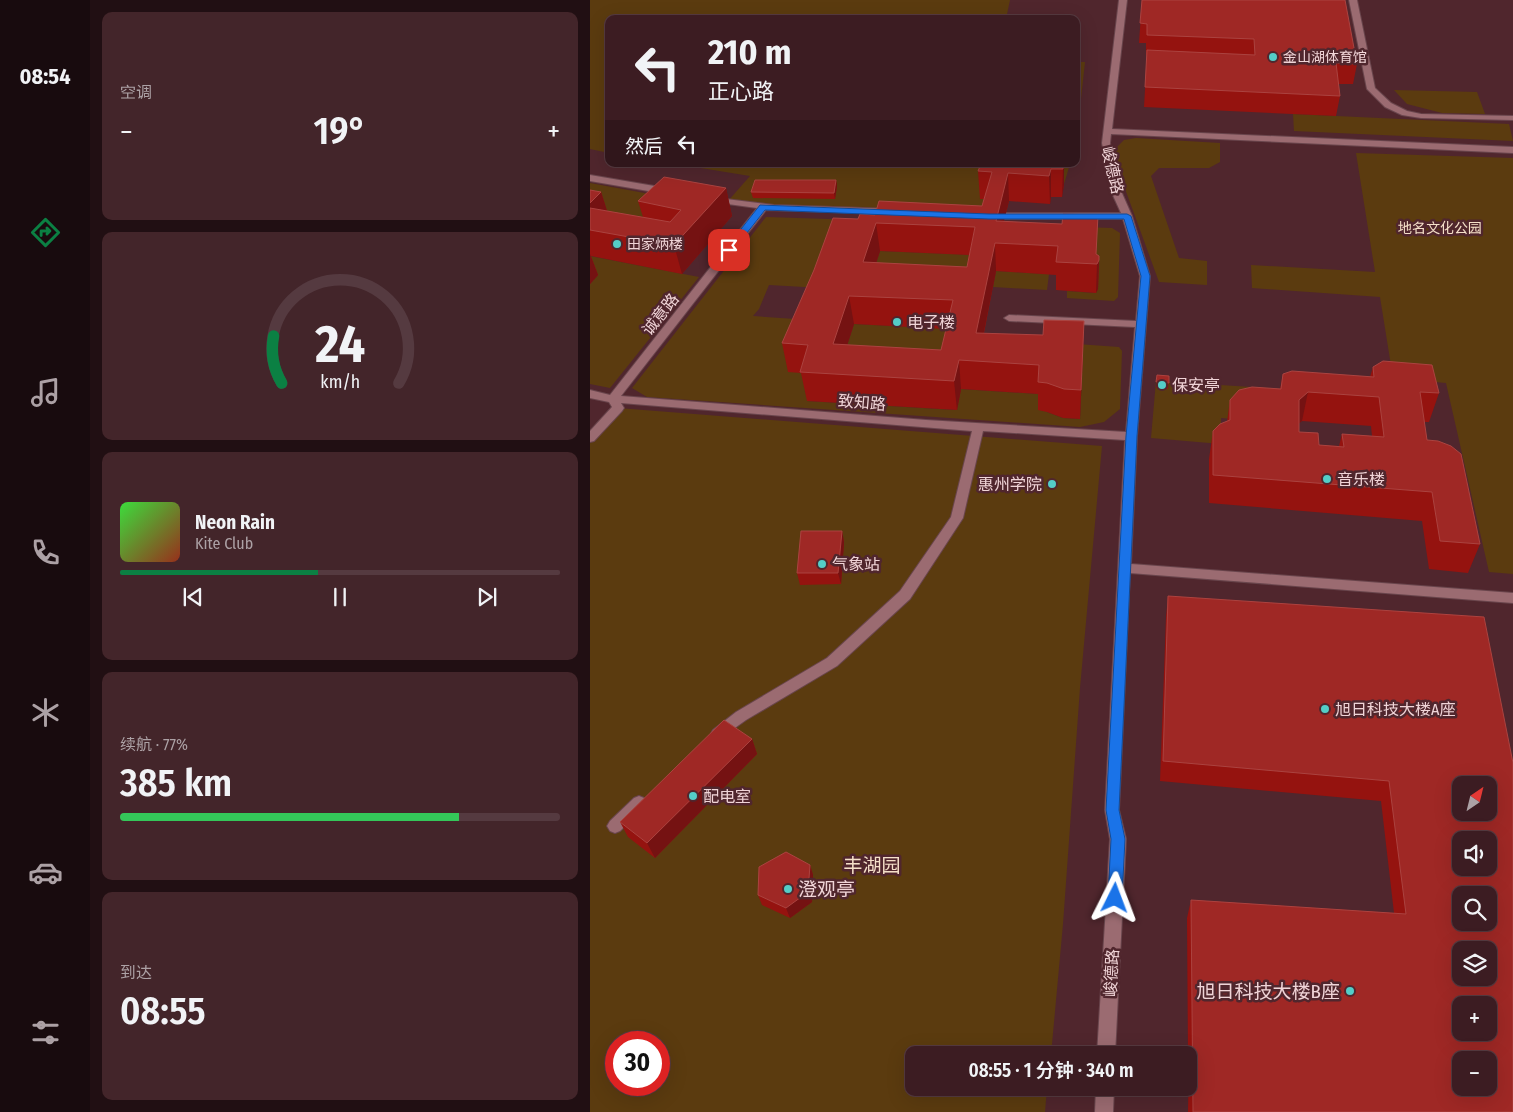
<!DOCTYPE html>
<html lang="zh">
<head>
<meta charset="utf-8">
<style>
	:root { --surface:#3c1c22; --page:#43252a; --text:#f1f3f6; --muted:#aca1a5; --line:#553a40; --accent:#0b8043 }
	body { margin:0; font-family:"Fira Sans Condensed","Noto Sans SC",sans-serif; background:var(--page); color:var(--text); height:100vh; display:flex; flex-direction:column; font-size:19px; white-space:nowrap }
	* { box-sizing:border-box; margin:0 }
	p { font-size:16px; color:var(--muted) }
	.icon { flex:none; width:28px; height:28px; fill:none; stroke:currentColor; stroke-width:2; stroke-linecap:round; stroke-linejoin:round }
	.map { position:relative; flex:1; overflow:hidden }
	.drawer { display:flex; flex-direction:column; gap:12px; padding:12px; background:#210f13; width:500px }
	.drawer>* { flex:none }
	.top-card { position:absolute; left:15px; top:15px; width:475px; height:152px; border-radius:10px; box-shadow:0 5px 20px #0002,0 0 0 1px var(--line); background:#3c1c22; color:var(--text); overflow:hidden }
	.needle { width:32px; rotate:35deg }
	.fabs { position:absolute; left:862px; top:776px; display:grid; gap:10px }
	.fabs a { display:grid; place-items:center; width:45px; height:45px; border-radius:10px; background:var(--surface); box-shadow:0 5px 20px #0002,0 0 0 1px var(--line); font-size:25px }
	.speed { position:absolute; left:15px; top:1031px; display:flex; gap:10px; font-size:25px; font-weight:700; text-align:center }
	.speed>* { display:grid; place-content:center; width:65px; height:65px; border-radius:50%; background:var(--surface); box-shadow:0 5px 20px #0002,0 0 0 1px var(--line); line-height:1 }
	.speed .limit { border:8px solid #d22; background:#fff; color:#111 }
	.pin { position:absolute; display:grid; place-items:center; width:42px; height:42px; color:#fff; margin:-21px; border-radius:10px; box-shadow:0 2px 8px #0006 }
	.me { position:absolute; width:55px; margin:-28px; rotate:3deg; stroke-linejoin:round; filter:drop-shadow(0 0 4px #0008) }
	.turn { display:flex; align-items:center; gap:18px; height:105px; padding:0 20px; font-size:22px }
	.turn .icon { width:65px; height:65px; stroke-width:2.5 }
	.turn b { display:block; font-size:35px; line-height:42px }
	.then { display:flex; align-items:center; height:48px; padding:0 20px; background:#0003; gap:10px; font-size:19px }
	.big { font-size:38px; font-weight:600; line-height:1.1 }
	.drawer .widget { flex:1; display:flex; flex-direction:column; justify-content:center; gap:8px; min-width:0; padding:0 18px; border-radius:10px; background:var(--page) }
	.drawer .dial { align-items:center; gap:0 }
	.dial svg { height:130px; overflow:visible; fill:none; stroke:var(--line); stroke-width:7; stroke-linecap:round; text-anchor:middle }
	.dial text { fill:var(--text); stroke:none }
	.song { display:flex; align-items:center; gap:15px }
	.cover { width:60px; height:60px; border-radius:8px; background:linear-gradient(135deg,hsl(120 70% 55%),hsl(10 70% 35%)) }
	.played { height:5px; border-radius:2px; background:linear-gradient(90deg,var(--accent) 45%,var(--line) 45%) }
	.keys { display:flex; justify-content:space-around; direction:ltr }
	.heat { display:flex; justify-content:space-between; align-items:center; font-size:28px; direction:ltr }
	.charge { height:8px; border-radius:4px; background:linear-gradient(90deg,#34c759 77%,var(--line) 0) }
	.trip { position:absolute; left:315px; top:1046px; width:292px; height:50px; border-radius:10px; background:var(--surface); box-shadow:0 5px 20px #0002,0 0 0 1px var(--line); font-weight:600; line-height:50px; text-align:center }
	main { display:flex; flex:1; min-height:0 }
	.menu { display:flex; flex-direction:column; width:90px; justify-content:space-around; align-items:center; background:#180b0e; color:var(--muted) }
	.menu .icon { width:35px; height:35px }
	.menu .current { color:var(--accent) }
	.menu b { font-size:22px; color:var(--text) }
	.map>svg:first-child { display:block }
	.green { fill:#5b3b0f; fill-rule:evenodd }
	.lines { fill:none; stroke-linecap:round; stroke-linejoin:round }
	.minor-casing { stroke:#69454c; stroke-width:2 }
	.minor { fill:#9b6b71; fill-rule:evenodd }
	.wall { fill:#95130f; fill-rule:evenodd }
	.shaded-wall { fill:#751212 }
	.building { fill:#9f2825; stroke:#ab4340; fill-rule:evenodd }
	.route { fill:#1a73e8; stroke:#114b97 }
	.poi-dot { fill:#54cdc7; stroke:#50262d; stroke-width:2 }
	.labels { text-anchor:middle; stroke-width:5; stroke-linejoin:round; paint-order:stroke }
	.far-poi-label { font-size:14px; fill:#f0d4d7; stroke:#50262d; text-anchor:start }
	.far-park-label { font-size:14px; fill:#f5e0c9; stroke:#50262d }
	.street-label { font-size:16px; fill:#f0d4d7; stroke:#50262d }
	.poi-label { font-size:16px; fill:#f0d4d7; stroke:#50262d; text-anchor:start }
	.near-park-label { font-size:19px; fill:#f5e0c9; stroke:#50262d }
	.near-poi-label { font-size:19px; fill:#f0d4d7; stroke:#50262d; text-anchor:start }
</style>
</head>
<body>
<main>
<nav class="menu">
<b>08:54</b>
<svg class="icon current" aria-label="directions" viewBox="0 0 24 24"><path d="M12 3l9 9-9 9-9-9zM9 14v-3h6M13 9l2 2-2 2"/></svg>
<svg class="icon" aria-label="music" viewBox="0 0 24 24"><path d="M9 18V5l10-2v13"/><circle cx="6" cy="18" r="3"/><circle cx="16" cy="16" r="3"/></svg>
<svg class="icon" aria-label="phone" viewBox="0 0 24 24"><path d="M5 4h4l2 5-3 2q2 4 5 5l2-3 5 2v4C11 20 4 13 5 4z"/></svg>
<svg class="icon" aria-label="climate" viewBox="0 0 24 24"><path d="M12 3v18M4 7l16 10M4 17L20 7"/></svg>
<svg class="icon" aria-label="car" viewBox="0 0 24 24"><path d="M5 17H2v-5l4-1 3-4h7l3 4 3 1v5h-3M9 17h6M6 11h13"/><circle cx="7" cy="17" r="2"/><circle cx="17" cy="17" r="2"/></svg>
<svg class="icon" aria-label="filters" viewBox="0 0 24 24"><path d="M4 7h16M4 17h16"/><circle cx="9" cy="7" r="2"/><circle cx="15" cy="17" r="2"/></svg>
</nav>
<section class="drawer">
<div class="widget"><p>空调</p>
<div class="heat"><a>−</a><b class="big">19°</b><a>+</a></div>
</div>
<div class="widget dial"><svg viewBox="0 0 100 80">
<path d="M14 69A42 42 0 1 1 86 69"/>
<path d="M14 69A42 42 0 0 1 9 40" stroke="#0b8043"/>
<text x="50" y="56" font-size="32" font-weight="700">24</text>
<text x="50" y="72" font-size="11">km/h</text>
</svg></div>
<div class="widget">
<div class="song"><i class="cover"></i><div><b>Neon Rain</b><p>Kite Club</p></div></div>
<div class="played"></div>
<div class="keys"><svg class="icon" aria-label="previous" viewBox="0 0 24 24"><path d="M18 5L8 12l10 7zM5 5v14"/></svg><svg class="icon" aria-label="pause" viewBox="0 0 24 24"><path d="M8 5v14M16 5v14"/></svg><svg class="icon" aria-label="next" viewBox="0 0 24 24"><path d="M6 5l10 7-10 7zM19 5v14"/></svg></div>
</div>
<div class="widget"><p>续航 · 77%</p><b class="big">385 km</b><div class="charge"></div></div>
<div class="widget"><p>到达</p><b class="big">08:55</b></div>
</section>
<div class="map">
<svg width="923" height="1112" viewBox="0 0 923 1112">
	<rect width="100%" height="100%" fill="#50262d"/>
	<g class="green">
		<polygon points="0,0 420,0 416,19 19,19 19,153 0,149"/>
		<polygon points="486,62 495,62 486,145"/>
		<polygon points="804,90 887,92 895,114 852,113 817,104"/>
		<polygon points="703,114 919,124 923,141 704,131"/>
		<polygon points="546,138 630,143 630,162 619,168 569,168 561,176 589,258 617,261 617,285 569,282 534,186 526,153 526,148 534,140"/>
		<polygon points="766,153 923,158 923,574 899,572 856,383 803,378 790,297 662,288 661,265 785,272"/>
		<polygon points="86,164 480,164 474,184 403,200 399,216 173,207 138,201 160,176"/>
		<polygon points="0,183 87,199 56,230 0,217"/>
		<polygon points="176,217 522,228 530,233 528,297 524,301 477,298 477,291 505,293 508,285 293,229 232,288 179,285 169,309 163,316 220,320 224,374 217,401 366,410 371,389 449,394 457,412 473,418 490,419 493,350 473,343 529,347 532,351 530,409 514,422 490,427 57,397 42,388"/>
		<polygon points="290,251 387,255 383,270 277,291"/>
		<polygon points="0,256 109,277 20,388 0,384 0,284 7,276"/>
		<polygon points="406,271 459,274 457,290 403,287"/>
		<polygon points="264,324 366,329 353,379 248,373"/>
		<polygon points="566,381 725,391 644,419 631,418 631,444 561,438"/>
		<path d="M28,408L512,446L490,688L473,924L461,1055H324V1088H457L455,1112H0V438ZM26,1042H69V1085H26Z"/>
	</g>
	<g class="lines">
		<g class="minor-casing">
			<g id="minor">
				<polygon points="529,0 537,0 522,129 923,147 923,153 521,134 520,143 531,191 542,216 560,276 547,436 541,564 923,593 923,603 540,573 529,810 536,839 525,1055 507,1055 520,839 515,810 535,440 393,431 373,518 320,599 247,666 156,720 128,740 123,738 121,734 123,730 146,712 237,658 310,591 361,517 382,431 31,403 34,408 32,411 4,441 0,442 0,431 22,407 19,402 0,398 0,390 20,395 167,208 123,202 118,199 120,197 184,205 303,209 308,212 306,214 176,210 31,396 336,420 536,432 545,327 419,321 414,318 419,315 546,321 550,276 533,219 400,219 395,216 400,213 531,213 521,191 512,143"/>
				<polygon points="759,0 767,0 785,88 801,103 817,111 831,114 923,116 923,120 831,118 812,115 795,107 777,89"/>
				<polygon points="0,175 76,188 81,191 76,194 0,181"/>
				<polygon points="49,796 54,798 56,803 54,808 30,831 25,833 20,831 17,826 20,821 44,798"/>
				<polygon points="506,1088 524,1088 523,1112 505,1112"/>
			</g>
		</g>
		<use href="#minor" class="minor"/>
	</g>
	<g class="wall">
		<polygon points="552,0 767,64 763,84 748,84 750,96 746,116 554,107 557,55 556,55 556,43 549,43"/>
		<path d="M474,164V184L472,197H461L460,204L419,201L414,221L506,255L509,260L508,289L506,293L466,290V275L406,271L394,333L493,350L490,419L473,418L457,412L448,410V394L371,389L367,410L217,401L211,373L198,372L192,343L268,219L285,215L392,206L394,199H390L388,171ZM290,251L379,255L377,267L286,263ZM264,324L356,329L351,350L257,345Z"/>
		<polygon points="246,180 247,186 245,199 163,198 161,192"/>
		<polygon points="136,188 142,216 92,274 1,256 8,275 0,284 0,190 11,192 17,211 53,217 48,201"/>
		<path d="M783,367L849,393L839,422H834L837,440L890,544L878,573L839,569L832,521L619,503V459L623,431L637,422L640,400L690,389L693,374L780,377ZM712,421L781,426L782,436L752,434L749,446L729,445L709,432V423Z"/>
		<polygon points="567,375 579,376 578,389 566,388"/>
		<polygon points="252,531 254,542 251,584 210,585 207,573"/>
		<polygon points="578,596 894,617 923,1112 598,1112 599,1055 598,1055 597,918 601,900 804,913 791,801 570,781 576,617"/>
		<polygon points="162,739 167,754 65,858 38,837 30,822"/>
		<polygon points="220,865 223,875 222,902 200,918 172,905 168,895"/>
	</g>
	<g class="shaded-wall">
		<polygon points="473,164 474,164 474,184 472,197 473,169"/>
		<polygon points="461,169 461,197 460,204 459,176"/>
		<polygon points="418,173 419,201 408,243 406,221"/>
		<polygon points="246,180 247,186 245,199 244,193"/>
		<polygon points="136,188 142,216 92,274 84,245"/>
		<polygon points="11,192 20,220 0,220 0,203"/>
		<polygon points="286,223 290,251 277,291 273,262"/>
		<polygon points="405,243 406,271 388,361 386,333"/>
		<polygon points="0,254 8,275 0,284"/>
		<polygon points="509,260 508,289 506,293 507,264"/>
		<polygon points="259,296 264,324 248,373 243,344"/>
		<polygon points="494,321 493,350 490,419 491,390"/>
		<polygon points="369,360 371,389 367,410 364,381"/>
		<polygon points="718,392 712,421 703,428 709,400"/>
		<polygon points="252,531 254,542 251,584 248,573"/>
		<polygon points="162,739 167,754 65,858 57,843"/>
		<polygon points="220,865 223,875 222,902 200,918 196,908"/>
	</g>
	<g class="building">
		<polygon points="552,0 755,0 767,64 746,63 750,96 555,87 557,50 665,55 664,39 557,35 557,24 550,23"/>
		<path d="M391,164H473V169H461L459,176L418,173L406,221L472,224L473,214L508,215L506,254L509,256V260L507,264L466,262L468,246L405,243L386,333L453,335L454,320L494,321L491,390L474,389L457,383L448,382L449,365L369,360L364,381L210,372L218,345L192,343L224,270L243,218L268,219L270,214L285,215L289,201L392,206L402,172L388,171ZM286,223L385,227L377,267L273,262ZM259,296L363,300L351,350L243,344Z"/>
		<polygon points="74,177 136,188 84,245 0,230 0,208 80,222 91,210 48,201"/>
		<polygon points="165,180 246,180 244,193 161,192"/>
		<polygon points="0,190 11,192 0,203"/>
		<path d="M793,361L842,365L849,393L830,392L837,440L848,441L861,446L871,454L890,544L850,541L842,492L623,475V431L630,424L640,420V400L649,390L662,387L691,389L693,374L702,371L784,377L783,367ZM718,392L789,397L794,437L752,434L754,447L729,445L728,433L709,432V400Z"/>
		<polygon points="567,375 579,376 579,383 566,382"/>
		<polygon points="211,531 252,531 248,573 207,573"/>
		<path d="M578,596L894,617L923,763V1112H603L601,900L816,914L799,781L573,761ZM871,785H899V812H871ZM871,840H899V868H871ZM871,895H899V922H871ZM871,950H899V978H871ZM871,1005H899V1032H871ZM871,1060H899V1088H871Z"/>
		<polygon points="134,720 162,739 57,843 30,822"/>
		<polygon points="196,852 220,865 218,892 196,908 168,895 169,867"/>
	</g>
	<polygon class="route" points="170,205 399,214 537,214 541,216 560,276 547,436 529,810 535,839 532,898 530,903 525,905 520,903 518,898 521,839 516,810 536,436 551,276 534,219 399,219 175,210 142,252 136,252 136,248"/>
	<g class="poi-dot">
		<circle cx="683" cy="57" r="5"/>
		<circle cx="27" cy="244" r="5"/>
		<circle cx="307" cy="322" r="5"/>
		<circle cx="572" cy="385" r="5"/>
		<circle cx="737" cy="479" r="5"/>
		<circle cx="462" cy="484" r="5"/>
		<circle cx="232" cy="564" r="5"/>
		<circle cx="735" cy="709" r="5"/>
		<circle cx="103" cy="796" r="5"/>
		<circle cx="198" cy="889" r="5"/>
		<circle cx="760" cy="991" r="5"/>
	</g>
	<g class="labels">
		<g class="far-poi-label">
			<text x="693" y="62">金山湖体育馆</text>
			<text x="37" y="249">田家炳楼</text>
		</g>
		<g class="far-park-label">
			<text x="850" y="233">地名文化公园</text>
		</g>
		<g class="street-label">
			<text transform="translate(523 170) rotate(77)" y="6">峻德路</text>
			<text transform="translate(70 314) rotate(-52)" y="6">诚意路</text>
			<text transform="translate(272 402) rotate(5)" y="6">致知路</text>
			<text transform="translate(521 973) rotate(-87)" y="6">峻德路</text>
		</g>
		<g class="poi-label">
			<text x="317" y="328">电子楼</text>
			<text x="582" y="391">保安亭</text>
			<text x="747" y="485">音乐楼</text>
			<text x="452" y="490" text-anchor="end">惠州学院</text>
			<text x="242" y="570">气象站</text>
			<text x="745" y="715">旭日科技大楼A座</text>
			<text x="113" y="802">配电室</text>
		</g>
		<g class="near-park-label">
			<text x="282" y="872">丰湖园</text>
		</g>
		<g class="near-poi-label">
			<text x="208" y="896">澄观亭</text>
			<text x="750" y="998" text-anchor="end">旭日科技大楼B座</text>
		</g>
	</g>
</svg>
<div class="fabs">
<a><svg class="needle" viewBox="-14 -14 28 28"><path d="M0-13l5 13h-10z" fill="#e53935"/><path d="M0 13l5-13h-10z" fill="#aca1a5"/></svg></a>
<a><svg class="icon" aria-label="sound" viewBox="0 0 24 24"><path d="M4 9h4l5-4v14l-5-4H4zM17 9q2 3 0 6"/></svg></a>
<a><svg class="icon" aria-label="search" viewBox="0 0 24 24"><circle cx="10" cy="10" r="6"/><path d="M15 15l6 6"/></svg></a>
<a><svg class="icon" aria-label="layers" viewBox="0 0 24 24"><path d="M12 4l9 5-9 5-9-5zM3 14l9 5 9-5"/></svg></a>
<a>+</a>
<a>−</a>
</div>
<div class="speed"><div class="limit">30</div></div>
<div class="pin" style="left:139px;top:250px;background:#d93025"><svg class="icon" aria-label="arrive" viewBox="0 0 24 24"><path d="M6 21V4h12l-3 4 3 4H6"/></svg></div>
<svg class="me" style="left:525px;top:898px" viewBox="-20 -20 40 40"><path d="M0-17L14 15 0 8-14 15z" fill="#1a73e8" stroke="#fff" stroke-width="4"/></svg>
<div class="trip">08:55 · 1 分钟 · 340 m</div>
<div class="top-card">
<div class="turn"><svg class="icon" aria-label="left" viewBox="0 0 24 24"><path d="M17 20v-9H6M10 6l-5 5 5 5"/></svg><div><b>210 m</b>正心路</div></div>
<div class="then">然后<svg class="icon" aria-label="left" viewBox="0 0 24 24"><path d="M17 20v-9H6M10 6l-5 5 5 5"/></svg></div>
</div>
</div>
</main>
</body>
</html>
